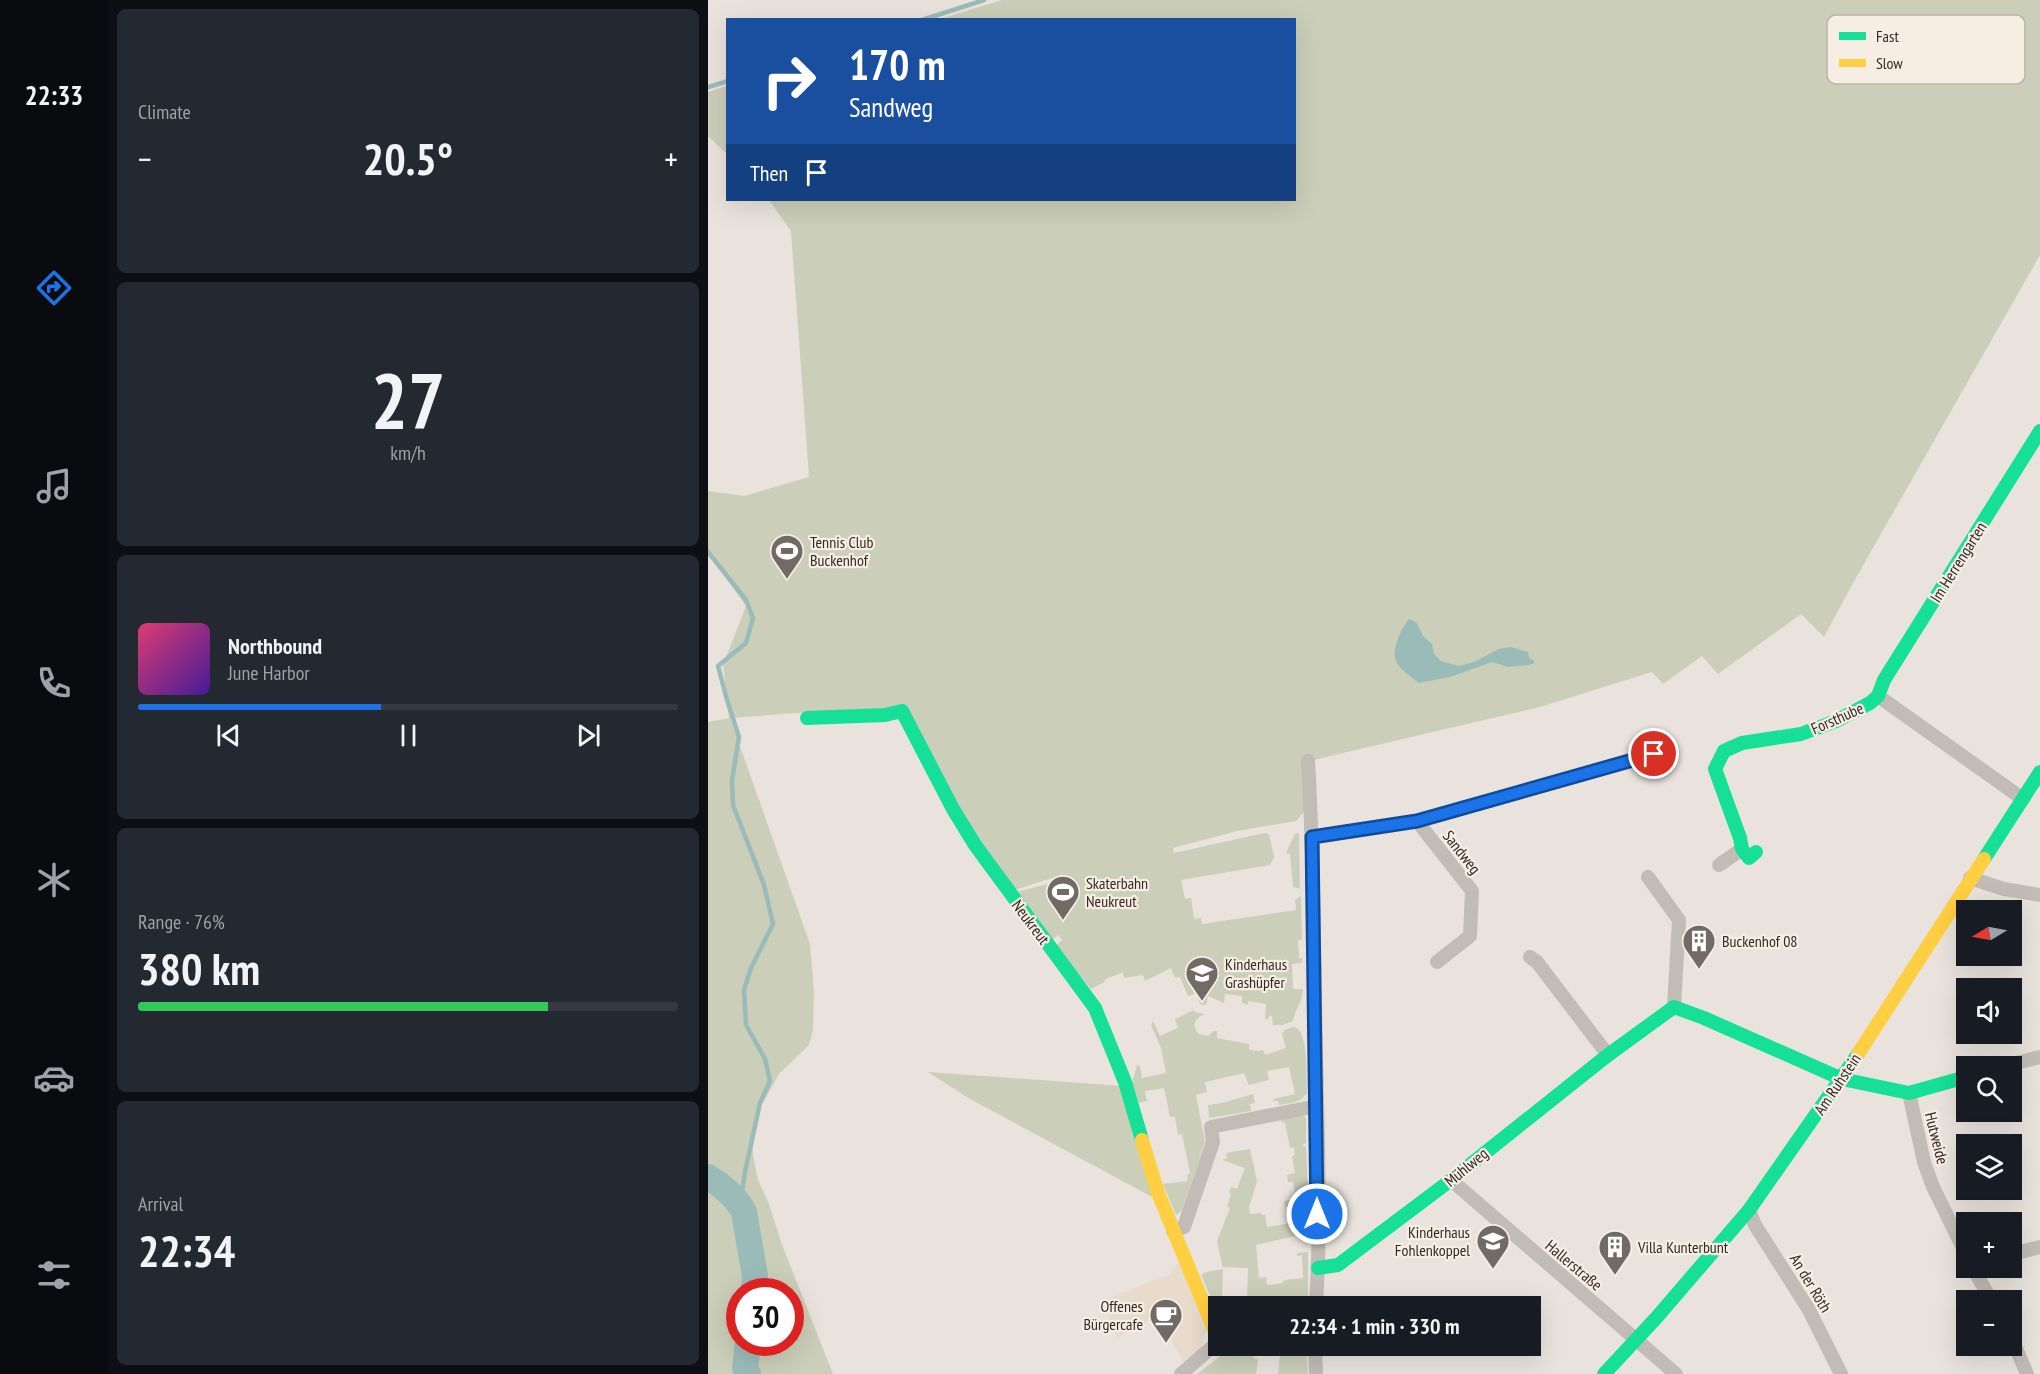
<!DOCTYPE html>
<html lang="en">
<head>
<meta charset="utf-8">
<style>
	:root { --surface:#171b24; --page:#242831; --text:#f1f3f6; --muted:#9ea1a6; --line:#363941; --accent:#1a73e8 }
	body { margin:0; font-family:"PT Sans Narrow",sans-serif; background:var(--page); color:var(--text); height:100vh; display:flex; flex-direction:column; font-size:22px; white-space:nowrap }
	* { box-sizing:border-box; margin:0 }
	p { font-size:20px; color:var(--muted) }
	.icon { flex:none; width:33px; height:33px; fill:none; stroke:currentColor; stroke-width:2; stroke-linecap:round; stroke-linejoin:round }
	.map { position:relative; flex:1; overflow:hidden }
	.side { display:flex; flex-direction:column; gap:9px; padding:9px; background:#0d0f14; width:600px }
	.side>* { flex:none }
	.top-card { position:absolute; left:18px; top:18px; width:570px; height:183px; border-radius:0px; box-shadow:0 6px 24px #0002; background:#1a4fa0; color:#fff; overflow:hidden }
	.needle { width:39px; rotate:260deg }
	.tools { position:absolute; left:1248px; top:900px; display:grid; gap:12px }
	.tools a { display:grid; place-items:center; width:66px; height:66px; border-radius:0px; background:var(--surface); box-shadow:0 6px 24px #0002; font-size:30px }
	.speed { position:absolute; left:18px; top:1278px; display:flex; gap:12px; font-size:30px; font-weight:700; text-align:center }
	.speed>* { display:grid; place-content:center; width:78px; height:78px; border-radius:50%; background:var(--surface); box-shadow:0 6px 24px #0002; line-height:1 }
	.speed .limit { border:9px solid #d22; background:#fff; color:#111 }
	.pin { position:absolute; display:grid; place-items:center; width:51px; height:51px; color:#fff; margin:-26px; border:3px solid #fff; border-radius:50%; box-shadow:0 2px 6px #0007 }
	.me { position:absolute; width:66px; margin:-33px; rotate:0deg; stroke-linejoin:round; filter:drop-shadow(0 0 4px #0008) }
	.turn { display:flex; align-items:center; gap:21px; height:126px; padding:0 24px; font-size:27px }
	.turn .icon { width:78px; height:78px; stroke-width:2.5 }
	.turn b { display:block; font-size:42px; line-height:51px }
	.then { display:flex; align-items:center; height:57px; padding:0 24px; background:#0003; gap:12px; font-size:22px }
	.big { font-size:45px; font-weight:700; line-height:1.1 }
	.side .widget { flex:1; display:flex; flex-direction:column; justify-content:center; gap:9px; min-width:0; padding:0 21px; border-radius:9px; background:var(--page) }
	.side .dial { align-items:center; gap:0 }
	.dial b { font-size:78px; line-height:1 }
	.song { display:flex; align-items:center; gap:18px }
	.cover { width:72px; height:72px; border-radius:9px; background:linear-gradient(135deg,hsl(340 70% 55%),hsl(260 70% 35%)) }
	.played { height:6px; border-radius:3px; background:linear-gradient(90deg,var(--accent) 45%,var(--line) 45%) }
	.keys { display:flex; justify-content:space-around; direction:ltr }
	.heat { display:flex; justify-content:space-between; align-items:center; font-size:33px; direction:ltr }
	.charge { height:9px; border-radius:4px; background:linear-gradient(90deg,#34c759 76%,var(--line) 0) }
	.trip { position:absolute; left:500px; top:1296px; width:333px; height:60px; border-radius:0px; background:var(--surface); box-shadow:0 6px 24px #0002; font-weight:700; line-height:60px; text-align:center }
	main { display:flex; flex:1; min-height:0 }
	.dock { display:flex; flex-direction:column; width:108px; justify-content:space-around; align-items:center; background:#090b0e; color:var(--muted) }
	.dock .icon { width:42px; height:42px }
	.dock .current { color:var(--accent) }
	.dock b { font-size:27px; color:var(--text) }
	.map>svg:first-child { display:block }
	.green { fill:#cbceb8; fill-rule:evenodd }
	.plaza { fill:#e8dbcc }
	.water { fill:#9bbbb9 }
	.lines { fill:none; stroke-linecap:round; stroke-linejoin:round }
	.stream { stroke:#9bbbb9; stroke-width:4.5 }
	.river { stroke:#9bbbb9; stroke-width:26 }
	.street { stroke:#c2bcb7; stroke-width:14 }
	.fast { stroke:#16e098; stroke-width:14 }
	.slow { stroke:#ffcf43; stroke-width:14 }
	.route-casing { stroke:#114b97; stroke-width:15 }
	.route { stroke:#1a73e8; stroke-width:10 }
	.labels { text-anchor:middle; stroke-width:4.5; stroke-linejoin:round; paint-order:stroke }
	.poi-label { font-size:16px; fill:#322926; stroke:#f7eee3; text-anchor:start }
	.street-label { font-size:16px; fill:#322926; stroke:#f7eee3 }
	.key { fill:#f7eee3; stroke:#bcb3aa; stroke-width:1.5 }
	.key-label { font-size:16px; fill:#322926 }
</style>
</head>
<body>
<main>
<nav class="dock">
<b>22:33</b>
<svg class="icon current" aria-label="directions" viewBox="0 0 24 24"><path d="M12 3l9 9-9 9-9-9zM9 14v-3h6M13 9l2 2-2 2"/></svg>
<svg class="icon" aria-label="music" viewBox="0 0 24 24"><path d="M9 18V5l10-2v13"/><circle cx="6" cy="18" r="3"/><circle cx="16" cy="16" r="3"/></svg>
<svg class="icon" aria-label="phone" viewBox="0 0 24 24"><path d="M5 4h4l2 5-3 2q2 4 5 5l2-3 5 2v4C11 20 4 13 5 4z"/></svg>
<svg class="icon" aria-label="climate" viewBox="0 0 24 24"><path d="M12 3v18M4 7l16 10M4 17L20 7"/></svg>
<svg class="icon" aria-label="car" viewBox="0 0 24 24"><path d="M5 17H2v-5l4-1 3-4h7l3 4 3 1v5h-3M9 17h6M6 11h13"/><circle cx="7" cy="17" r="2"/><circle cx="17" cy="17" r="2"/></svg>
<svg class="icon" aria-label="filters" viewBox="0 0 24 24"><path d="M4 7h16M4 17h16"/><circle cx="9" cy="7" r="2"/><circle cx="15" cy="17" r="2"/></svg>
</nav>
<section class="side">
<div class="widget"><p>Climate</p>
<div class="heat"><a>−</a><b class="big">20.5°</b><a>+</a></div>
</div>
<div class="widget dial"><b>27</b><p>km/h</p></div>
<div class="widget">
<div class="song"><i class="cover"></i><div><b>Northbound</b><p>June Harbor</p></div></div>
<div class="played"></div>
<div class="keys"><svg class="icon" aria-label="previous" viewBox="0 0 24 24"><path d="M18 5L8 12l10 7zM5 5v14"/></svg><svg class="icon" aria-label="pause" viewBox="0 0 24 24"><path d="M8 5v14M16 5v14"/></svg><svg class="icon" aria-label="next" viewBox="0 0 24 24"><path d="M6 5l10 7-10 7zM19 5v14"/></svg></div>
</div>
<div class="widget"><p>Range · 76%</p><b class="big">380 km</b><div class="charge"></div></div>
<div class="widget"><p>Arrival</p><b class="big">22:34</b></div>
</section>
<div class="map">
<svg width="1332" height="1374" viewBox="0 0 1332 1374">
	<rect width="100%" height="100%" fill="#eae3dd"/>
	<g class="green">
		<path d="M294,0H1332V255L1145,583L1116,637L1093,614L1010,674L994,656L955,684L944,672L832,707L601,761L603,804L588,821L529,831L465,848L466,853L556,833L561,834L566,857L562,865L473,880L477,899L483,898L486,919L493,918L494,924L588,910L587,900L593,896L594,940H590L591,958H594V963L584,964L585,989H595C595,1001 587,1009 585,1021L575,1025H565L564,1016H561L560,1019H557L558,1004L540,1001V1005L534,1003V996L517,994L516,1003L500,996L498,1005L492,1004L488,993L480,996L472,977L467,978L463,968L437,981L435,975L416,978L415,972L398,979L395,983L383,989L348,946L354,940L350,935L343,941L309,892L347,882L344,878L300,892L190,712H101L22,718L102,944L106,992L105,1031L101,1045L71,1074L52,1108L45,1132V1155L50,1180L61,1204L73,1242L125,1374H0V722L21,718L15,665L38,606L0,553V491L36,496L101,477L83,231L61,200H586V20L232,19ZM32,1292H82V1342H32Z"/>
		<polygon points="19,86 20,86 19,154 0,136 0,92"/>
		<polygon points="591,833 592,889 585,887 582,854 578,853 587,834"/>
		<path d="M486,1010L487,1012L497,1014C487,1018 483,1025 491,1034L500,1036L506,1031H509V1038L541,1044V1050L551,1051L555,1050L557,1055L578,1048L574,1034L577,1030C579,1029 584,1027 586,1027C601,1029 598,1080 599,1093C593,1103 581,1103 571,1105L570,1101H565V1099L587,1094L581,1067L559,1071L561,1080L541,1085L536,1073L497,1082L499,1092L488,1095L497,1142L474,1211L468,1215L455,1184L480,1181L479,1175L482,1173L474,1134L470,1135L467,1117H462L456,1088L437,1091L439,1101L431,1103L424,1083L429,1065L432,1066L434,1078L458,1073L453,1048L443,1025L445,1021L452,1036L470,1028L467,1019Z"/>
		<polygon points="220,1072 415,1086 448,1199 262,1099"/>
		<polygon points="545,1094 547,1103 542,1104 543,1111 501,1118 500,1105 514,1103"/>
		<path d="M595,1114L598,1119V1143L594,1145L598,1147L600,1193L594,1198L600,1200V1233L548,1245L551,1278L558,1277L559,1285L575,1283L576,1280L595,1278L594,1255L589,1256V1253L600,1252V1306H510V1313L493,1275L498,1272L515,1269L509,1241L522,1208L519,1206L523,1194L521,1193L523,1187L529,1189L537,1168L514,1160L519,1158L518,1153L542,1149L549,1181L541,1207L542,1214L553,1213L554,1215H557L559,1227L583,1223L580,1207H577L576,1201L588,1199L585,1182H580L579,1175L587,1173L584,1156L587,1155L586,1147L582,1148L577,1123H574L573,1116ZM515,1267L540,1268L539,1300L514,1299Z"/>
		<polygon points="542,1346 598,1346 600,1374 570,1374 572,1355 546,1352 545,1358 550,1359 548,1374 489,1374 514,1355"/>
	</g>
	<polygon class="plaza" points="475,1257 503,1323 496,1336 493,1348 475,1362 451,1316 409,1338 394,1301 462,1274"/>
	<path class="water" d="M701,619L709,623L715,636L724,644L726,654L733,661L751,666L766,662L791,649L803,647L820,652L822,665L800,667L784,662L742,677L711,683C704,678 693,670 689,663C682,650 693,629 701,619Z"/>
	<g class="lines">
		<g class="stream">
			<polyline points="214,20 276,0"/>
			<polyline points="0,87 20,81"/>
			<polyline points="0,552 38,600 45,618 38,643 10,666 19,700 31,737 24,780 25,805 56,885 65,924 43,968 36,990 38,1025 57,1059 62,1081 52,1103 37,1172 32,1205"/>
			<polyline points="821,660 824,662"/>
		</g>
		<g class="river">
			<path d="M0,1177C14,1185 29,1198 36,1212L47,1276L46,1292"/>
			<polyline points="40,1374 37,1368 40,1342"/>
		</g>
		<g class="street">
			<polyline points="1170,696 1315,799"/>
			<path d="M600,761C606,859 606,958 608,1056C610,1139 613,1224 608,1306"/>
			<polyline points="709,821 764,891 762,936 729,962"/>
			<polyline points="605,837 709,821 946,754"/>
			<polyline points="1011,865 1034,849"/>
			<polyline points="940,877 971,920 966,1007"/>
			<polyline points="1262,878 1296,889 1332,895"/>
			<polyline points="822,957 829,962 900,1055"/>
			<polyline points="1296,1066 1332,1057"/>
			<polyline points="1201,1093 1216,1162 1225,1187 1258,1254"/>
			<polyline points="743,1180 968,1374"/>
			<polyline points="1041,1210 1047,1225 1101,1310 1133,1374"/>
			<polyline points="465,1231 476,1227 505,1142 503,1127 609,1106"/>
			<polyline points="1304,1254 1332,1247"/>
			<polyline points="1265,1268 1283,1300"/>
			<polyline points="1304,1339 1319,1374"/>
			<polyline points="607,1346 608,1374"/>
			<polyline points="473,1374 510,1342"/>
		</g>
		<g class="fast">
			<polyline points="99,718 177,715 194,711 245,809 267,845 387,1008 417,1082 434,1140"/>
			<polyline points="1048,852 1041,858 1034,849 1032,838 1007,769 1016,751 1034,743 1093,734 1128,721 1162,703 1170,696 1176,680 1332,431"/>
			<polyline points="1276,859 1332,772"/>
			<polyline points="610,1268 630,1265 743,1180 900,1055 966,1007 996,1018 1134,1079 1201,1093 1258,1077"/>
			<polyline points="896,1374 949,1317 1041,1210 1150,1054"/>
		</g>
		<g class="slow">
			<polyline points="1150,1054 1276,859"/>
			<polyline points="434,1140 450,1193 510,1339"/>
		</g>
	</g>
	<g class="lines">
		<g class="route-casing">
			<polyline id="route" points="609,1214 604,837 709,821 946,754"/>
		</g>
		<use href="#route" class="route"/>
	</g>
	<defs>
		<g id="stadium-pin" transform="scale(1.725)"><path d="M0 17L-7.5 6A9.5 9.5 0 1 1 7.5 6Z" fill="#726a66" stroke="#f7eee3"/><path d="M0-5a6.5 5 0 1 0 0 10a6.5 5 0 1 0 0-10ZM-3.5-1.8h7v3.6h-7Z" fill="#fff"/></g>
		<g id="building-pin" transform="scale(1.725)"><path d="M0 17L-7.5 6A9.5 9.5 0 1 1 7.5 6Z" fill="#726a66" stroke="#f7eee3"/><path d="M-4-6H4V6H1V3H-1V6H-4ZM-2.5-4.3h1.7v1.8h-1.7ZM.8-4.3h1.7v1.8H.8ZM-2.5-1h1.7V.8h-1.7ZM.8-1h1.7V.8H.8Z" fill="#fff"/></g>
		<g id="school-pin" transform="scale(1.725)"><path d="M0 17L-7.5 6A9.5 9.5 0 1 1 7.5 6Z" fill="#726a66" stroke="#f7eee3"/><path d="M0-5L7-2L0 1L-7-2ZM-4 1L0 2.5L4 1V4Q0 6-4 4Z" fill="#fff"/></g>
		<g id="cafe-pin" transform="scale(1.725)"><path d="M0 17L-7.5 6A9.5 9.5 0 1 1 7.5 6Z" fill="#726a66" stroke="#f7eee3"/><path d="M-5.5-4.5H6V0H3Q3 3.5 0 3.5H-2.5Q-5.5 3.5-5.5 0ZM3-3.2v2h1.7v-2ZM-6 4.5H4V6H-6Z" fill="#fff"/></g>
	</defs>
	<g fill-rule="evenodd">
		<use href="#stadium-pin" x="79" y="551"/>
		<use href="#stadium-pin" x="355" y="892"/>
		<use href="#building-pin" x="991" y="941"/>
		<use href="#school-pin" x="494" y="973"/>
		<use href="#school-pin" x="785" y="1241"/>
		<use href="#building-pin" x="907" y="1247"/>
		<use href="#cafe-pin" x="458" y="1315"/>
	</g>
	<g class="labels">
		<g class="poi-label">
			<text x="102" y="548">Tennis Club<tspan x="102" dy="18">Buckenhof</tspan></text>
			<text x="378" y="889">Skaterbahn<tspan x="378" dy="18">Neukreut</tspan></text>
			<text x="1014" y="947">Buckenhof 08</text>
			<text x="517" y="970">Kinderhaus<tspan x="517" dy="18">Grashüpfer</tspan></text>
			<text x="762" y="1238" text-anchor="end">Kinderhaus<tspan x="762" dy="18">Fohlenkoppel</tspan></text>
			<text x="930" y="1253">Villa Kunterbunt</text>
			<text x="435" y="1312" text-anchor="end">Offenes<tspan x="435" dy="18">Bürgercafe</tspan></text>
		</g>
		<g class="street-label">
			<text transform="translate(1250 562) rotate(-58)" y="6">Im Herrengarten</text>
			<text transform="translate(1129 718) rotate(-24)" y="6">Forsthube</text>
			<text transform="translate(754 852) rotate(52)" y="6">Sandweg</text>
			<text transform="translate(323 922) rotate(53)" y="6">Neukreut</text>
			<text transform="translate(1129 1084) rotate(-56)" y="6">Am Ruhstein</text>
			<text transform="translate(1229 1138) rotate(76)" y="6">Hutweide</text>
			<text transform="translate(758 1167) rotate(-40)" y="6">Mühlweg</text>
			<text transform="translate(866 1265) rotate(40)" y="6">Hallerstraße</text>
			<text transform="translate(1103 1283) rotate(59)" y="6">An der Röth</text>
		</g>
	</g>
	<rect x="1119" y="15" width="198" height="69" rx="9" class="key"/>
	<rect x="1131" y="32" width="27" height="8" fill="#16e098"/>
	<rect x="1131" y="59" width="27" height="8" fill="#ffcf43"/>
	<g class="key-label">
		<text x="1168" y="42">Fast</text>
		<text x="1168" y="69">Slow</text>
	</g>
</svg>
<div class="tools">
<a><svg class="needle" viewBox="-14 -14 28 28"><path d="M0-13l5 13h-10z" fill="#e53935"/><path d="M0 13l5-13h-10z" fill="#9ea1a6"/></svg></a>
<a><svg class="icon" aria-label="sound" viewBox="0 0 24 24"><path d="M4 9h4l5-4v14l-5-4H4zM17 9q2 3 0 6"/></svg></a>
<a><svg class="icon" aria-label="search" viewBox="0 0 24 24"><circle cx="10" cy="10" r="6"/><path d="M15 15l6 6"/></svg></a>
<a><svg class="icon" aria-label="layers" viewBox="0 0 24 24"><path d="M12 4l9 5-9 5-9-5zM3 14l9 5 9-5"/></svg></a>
<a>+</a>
<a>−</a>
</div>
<div class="speed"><div class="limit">30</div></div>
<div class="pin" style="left:946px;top:754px;background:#d93025"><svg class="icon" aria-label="arrive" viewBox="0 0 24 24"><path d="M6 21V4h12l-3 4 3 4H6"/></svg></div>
<svg class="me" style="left:609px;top:1214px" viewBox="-20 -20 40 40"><circle r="17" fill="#1a73e8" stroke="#fff" stroke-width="3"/><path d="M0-11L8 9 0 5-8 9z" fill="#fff"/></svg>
<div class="trip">22:34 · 1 min · 330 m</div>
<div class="top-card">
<div class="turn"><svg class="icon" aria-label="right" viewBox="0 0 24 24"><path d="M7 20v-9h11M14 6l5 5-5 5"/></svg><div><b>170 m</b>Sandweg</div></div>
<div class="then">Then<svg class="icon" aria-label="arrive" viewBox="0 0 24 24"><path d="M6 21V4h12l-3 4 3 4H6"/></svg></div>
</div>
</div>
</main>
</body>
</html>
